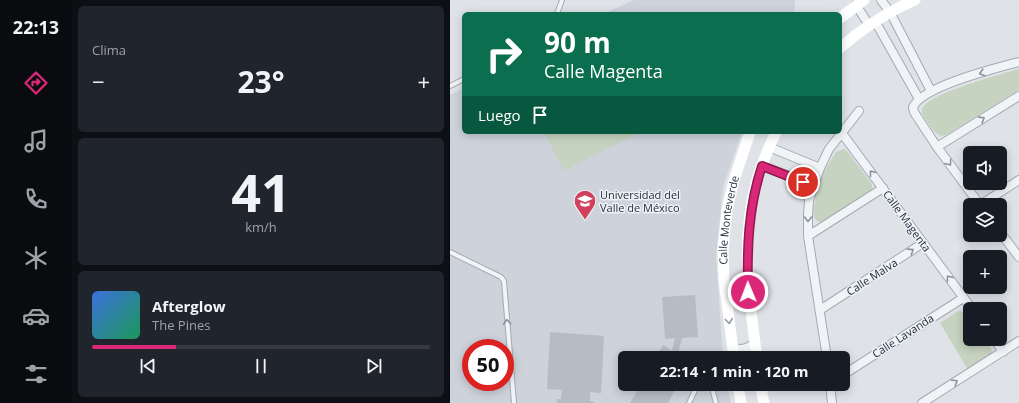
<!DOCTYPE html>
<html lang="es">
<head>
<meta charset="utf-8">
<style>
	:root { --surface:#171b24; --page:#20242c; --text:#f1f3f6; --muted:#9ea1a6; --line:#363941; --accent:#db2777 }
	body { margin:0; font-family:"Open Sans",sans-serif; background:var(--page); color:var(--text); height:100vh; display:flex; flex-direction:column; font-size:15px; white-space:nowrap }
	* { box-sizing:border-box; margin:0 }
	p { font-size:13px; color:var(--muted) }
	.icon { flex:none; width:22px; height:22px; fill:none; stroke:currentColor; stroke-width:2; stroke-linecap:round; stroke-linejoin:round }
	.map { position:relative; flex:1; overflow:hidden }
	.details { display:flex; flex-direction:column; gap:6px; padding:6px; background:#0d0f14; width:378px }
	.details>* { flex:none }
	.guide { position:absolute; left:12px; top:12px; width:380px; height:122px; border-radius:6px; box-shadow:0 2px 10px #0003; background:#0b6e4f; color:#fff; overflow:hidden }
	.buttons { position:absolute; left:513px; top:146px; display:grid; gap:8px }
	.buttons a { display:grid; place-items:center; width:44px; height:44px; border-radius:6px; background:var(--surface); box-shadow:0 2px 10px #0003; font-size:20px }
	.speed { position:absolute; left:12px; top:339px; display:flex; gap:8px; font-size:20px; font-weight:700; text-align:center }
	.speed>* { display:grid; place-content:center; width:52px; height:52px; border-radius:50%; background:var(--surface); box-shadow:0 2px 10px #0003; line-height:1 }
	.speed .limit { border:6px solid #d22; background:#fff; color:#111 }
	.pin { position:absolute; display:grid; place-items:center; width:34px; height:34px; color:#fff; margin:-17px; border:2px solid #fff; border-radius:50%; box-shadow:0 1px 4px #0007 }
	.me { position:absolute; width:44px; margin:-22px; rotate:359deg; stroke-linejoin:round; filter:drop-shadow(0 0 3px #0008) }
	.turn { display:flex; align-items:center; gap:14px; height:84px; padding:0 16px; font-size:18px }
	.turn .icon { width:52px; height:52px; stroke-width:2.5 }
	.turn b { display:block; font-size:28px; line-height:34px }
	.then { display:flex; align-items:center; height:38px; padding:0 16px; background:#0003; gap:8px; font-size:15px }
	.big { font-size:30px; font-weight:700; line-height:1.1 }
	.details .tile { flex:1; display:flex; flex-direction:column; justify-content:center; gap:6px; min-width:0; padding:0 14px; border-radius:6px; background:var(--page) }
	.details .dial { align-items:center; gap:0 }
	.dial b { font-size:52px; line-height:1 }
	.song { display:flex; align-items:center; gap:12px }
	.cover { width:48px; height:48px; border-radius:6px; background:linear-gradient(135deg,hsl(220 70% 55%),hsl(150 70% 35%)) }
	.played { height:4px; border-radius:2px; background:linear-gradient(90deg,var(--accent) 25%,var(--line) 25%) }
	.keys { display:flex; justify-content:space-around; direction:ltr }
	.heat { display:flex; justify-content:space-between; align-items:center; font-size:22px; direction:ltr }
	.trip { position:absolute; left:168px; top:351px; width:232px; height:40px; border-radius:6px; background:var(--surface); box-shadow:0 2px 10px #0003; font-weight:700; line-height:40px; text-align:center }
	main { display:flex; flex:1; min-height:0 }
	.dock { display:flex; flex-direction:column; width:72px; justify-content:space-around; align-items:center; background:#090b0e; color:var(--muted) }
	.dock .icon { width:28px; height:28px }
	.dock .active { color:var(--accent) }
	.dock b { font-size:18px; color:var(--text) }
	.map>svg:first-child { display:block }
	.built { fill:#cdd2db; fill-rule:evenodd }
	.green { fill:#c5d3c0 }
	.building { fill:#b6bcc5 }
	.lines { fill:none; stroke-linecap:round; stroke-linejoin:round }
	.service-casing { stroke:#a4aab2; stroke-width:6 }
	.minor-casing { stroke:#a4aab2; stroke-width:10 }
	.service { stroke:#f1f4f7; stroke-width:4 }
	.minor { stroke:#f1f4f7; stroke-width:8 }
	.secondary { stroke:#fff; stroke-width:11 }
	.oneway { stroke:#8c929c }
	.oneway2 { stroke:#9398a0 }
	.route-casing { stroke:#8e194d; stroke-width:10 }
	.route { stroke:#db2777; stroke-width:7 }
	.labels { text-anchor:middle; stroke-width:3; stroke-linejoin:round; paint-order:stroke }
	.poi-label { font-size:11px; fill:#273140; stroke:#eef2f6; text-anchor:start }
	.street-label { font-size:11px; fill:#273140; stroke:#eef2f6 }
</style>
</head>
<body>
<main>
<nav class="dock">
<b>22:13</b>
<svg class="icon active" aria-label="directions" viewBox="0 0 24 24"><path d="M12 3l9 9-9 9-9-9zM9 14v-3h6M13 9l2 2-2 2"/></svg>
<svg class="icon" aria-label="music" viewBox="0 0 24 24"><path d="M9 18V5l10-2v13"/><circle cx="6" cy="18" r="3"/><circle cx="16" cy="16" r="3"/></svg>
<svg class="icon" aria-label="phone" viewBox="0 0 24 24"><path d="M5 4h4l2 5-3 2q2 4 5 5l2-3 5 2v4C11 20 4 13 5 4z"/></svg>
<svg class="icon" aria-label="climate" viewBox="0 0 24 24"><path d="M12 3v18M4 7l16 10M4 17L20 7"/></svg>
<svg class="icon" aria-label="car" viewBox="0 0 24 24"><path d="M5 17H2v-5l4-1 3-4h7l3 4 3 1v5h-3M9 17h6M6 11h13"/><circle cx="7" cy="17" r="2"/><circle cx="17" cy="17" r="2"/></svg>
<svg class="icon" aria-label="filters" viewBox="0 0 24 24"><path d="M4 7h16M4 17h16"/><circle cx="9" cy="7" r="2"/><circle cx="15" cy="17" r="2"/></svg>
</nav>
<section class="details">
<div class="tile"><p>Clima</p>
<div class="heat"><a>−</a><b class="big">23°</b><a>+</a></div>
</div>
<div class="tile dial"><b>41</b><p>km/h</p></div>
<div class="tile">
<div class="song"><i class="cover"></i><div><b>Afterglow</b><p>The Pines</p></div></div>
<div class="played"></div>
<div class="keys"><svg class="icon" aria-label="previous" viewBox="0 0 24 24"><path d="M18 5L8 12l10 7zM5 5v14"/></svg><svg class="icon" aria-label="pause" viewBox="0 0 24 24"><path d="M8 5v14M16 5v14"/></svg><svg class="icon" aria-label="next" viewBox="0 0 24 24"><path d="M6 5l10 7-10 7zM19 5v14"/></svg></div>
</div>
</section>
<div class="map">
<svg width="569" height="403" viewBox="0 0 569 403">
	<rect width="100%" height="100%" fill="#dfe3e8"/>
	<g class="built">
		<polygon points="183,0 345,0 344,14 154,14"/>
		<path d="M14,88V132H292L273,187L266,256L273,358H175V384H277L281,403H0V95ZM21,348H55V382H21Z"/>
	</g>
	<g class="green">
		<path d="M569,69V90L496,135L491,136C484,133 481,127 477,121C475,118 471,114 472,110C474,94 553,74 569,69Z"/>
		<polygon points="94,132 191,132 114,171"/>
		<path d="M394,149L397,151L422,184V189L419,194L373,222C369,222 365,221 364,216C362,208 369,184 372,176C376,168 381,160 386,152Z"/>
		<polygon points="508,311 516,312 520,318 520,339 534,339 542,350 541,355 518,370 490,323"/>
	</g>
	<g class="building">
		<polygon points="245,295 248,337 232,338 228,354 231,355 230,358 205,358 213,345 222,351 225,338 215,339 212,297"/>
		<polygon points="100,332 154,336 151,393 140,392 140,401 144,402 144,403 107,403 107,399 111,399 112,390 97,389"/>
		<polygon points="191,384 228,384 218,403 180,403"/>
	</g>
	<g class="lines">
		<g class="service-casing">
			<g id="service">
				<polyline points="107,14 112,0"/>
				<polyline points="0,86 14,79"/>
				<polyline points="0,252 51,277 54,281 64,403"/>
				<polyline points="261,384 266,403"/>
				<polyline points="239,403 248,384"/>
			</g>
		</g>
		<g class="minor-casing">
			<g id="minor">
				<polyline points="431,0 440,12 481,91"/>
				<polyline points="406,5 419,25"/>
				<polyline points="425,21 469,99"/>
				<polyline points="391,132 522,309"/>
				<polyline points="319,147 370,168"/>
				<polyline points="487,147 569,96"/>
				<polyline points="312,166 364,185"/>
				<path d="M530,205L487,147L464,112L463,107C473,86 546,68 569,62"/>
				<polyline points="530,205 569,180"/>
				<polyline points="550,232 569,257"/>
				<polyline points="358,236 433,188"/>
				<polyline points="370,310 473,243"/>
				<polyline points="544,339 553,352"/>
				<path d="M283,348C292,350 298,349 305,342"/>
				<polyline points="377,358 358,236 358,215 359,200 370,168 379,149 409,111"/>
				<polyline points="393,375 513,298"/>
				<polyline points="380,384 382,403"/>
				<polyline points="472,403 569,341"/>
			</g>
		</g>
		<use href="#service" class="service"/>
		<use href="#minor" class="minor"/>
		<g class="secondary">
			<polyline points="390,18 414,0"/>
			<path d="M390,48C413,28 437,12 465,0"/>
			<path id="s1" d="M284,358L274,280L273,250L277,210L284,180L300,132"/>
			<path d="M307,358C299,301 291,243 305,187C310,168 318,149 326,132"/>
			<polyline points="288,384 291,403"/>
			<polyline points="310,384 314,403"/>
		</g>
	</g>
	<defs><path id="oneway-chevron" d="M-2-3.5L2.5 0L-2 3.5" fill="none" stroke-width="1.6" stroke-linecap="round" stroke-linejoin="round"/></defs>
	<g class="oneway">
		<use href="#oneway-chevron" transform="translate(532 73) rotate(163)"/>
		<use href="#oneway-chevron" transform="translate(532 119) rotate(-32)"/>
		<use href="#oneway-chevron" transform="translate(499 163) rotate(53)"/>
		<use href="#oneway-chevron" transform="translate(422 173) rotate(-127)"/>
		<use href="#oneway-chevron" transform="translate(358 219) rotate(90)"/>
		<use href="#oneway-chevron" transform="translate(461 251) rotate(-33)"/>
		<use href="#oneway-chevron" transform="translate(499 278) rotate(-126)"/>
		<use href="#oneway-chevron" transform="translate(57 322) rotate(-94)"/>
		<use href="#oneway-chevron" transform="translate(505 382) rotate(-32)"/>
	</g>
	<use class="oneway2" href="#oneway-chevron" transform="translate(279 321) rotate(83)"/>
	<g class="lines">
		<g class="route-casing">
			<path id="route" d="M298,292C297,249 298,208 312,166L353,182"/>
		</g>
		<use href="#route" class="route"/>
	</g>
	<defs>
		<g id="university-pin" transform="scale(1.15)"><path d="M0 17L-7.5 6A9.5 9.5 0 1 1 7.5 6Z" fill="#d1405c" stroke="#eef2f6"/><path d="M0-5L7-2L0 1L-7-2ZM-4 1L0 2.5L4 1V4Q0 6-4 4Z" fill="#fff"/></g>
	</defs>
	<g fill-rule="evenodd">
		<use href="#university-pin" x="135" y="201"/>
	</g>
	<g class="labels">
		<g class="poi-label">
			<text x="150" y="199">Universidad del<tspan x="150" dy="13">Valle de México</tspan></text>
		</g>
		<g class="street-label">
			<text dy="4" stroke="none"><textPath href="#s1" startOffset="139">Calle Monteverde</textPath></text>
			<text transform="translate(457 221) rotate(54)" y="4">Calle Magenta</text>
			<text transform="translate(422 277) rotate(-33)" y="4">Calle Malva</text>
			<text transform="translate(453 336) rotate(-33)" y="4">Calle Lavanda</text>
		</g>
	</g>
</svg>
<div class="buttons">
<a><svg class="icon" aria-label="sound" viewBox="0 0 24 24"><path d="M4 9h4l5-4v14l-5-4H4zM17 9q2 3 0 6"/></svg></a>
<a><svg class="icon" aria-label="layers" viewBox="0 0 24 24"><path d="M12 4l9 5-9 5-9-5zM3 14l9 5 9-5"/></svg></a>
<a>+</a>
<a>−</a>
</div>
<div class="speed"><div class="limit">50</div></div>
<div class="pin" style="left:353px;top:182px;background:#d93025"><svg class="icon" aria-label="arrive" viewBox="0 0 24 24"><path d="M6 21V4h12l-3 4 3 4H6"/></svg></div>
<svg class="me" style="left:298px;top:292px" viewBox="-20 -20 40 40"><circle r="17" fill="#db2777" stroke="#fff" stroke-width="3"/><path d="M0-11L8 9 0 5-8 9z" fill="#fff"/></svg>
<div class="trip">22:14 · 1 min · 120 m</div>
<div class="guide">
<div class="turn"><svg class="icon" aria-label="right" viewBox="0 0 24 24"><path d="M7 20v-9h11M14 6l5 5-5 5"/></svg><div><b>90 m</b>Calle Magenta</div></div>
<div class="then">Luego<svg class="icon" aria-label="arrive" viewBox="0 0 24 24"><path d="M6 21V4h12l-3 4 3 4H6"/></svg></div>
</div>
</div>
</main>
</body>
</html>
